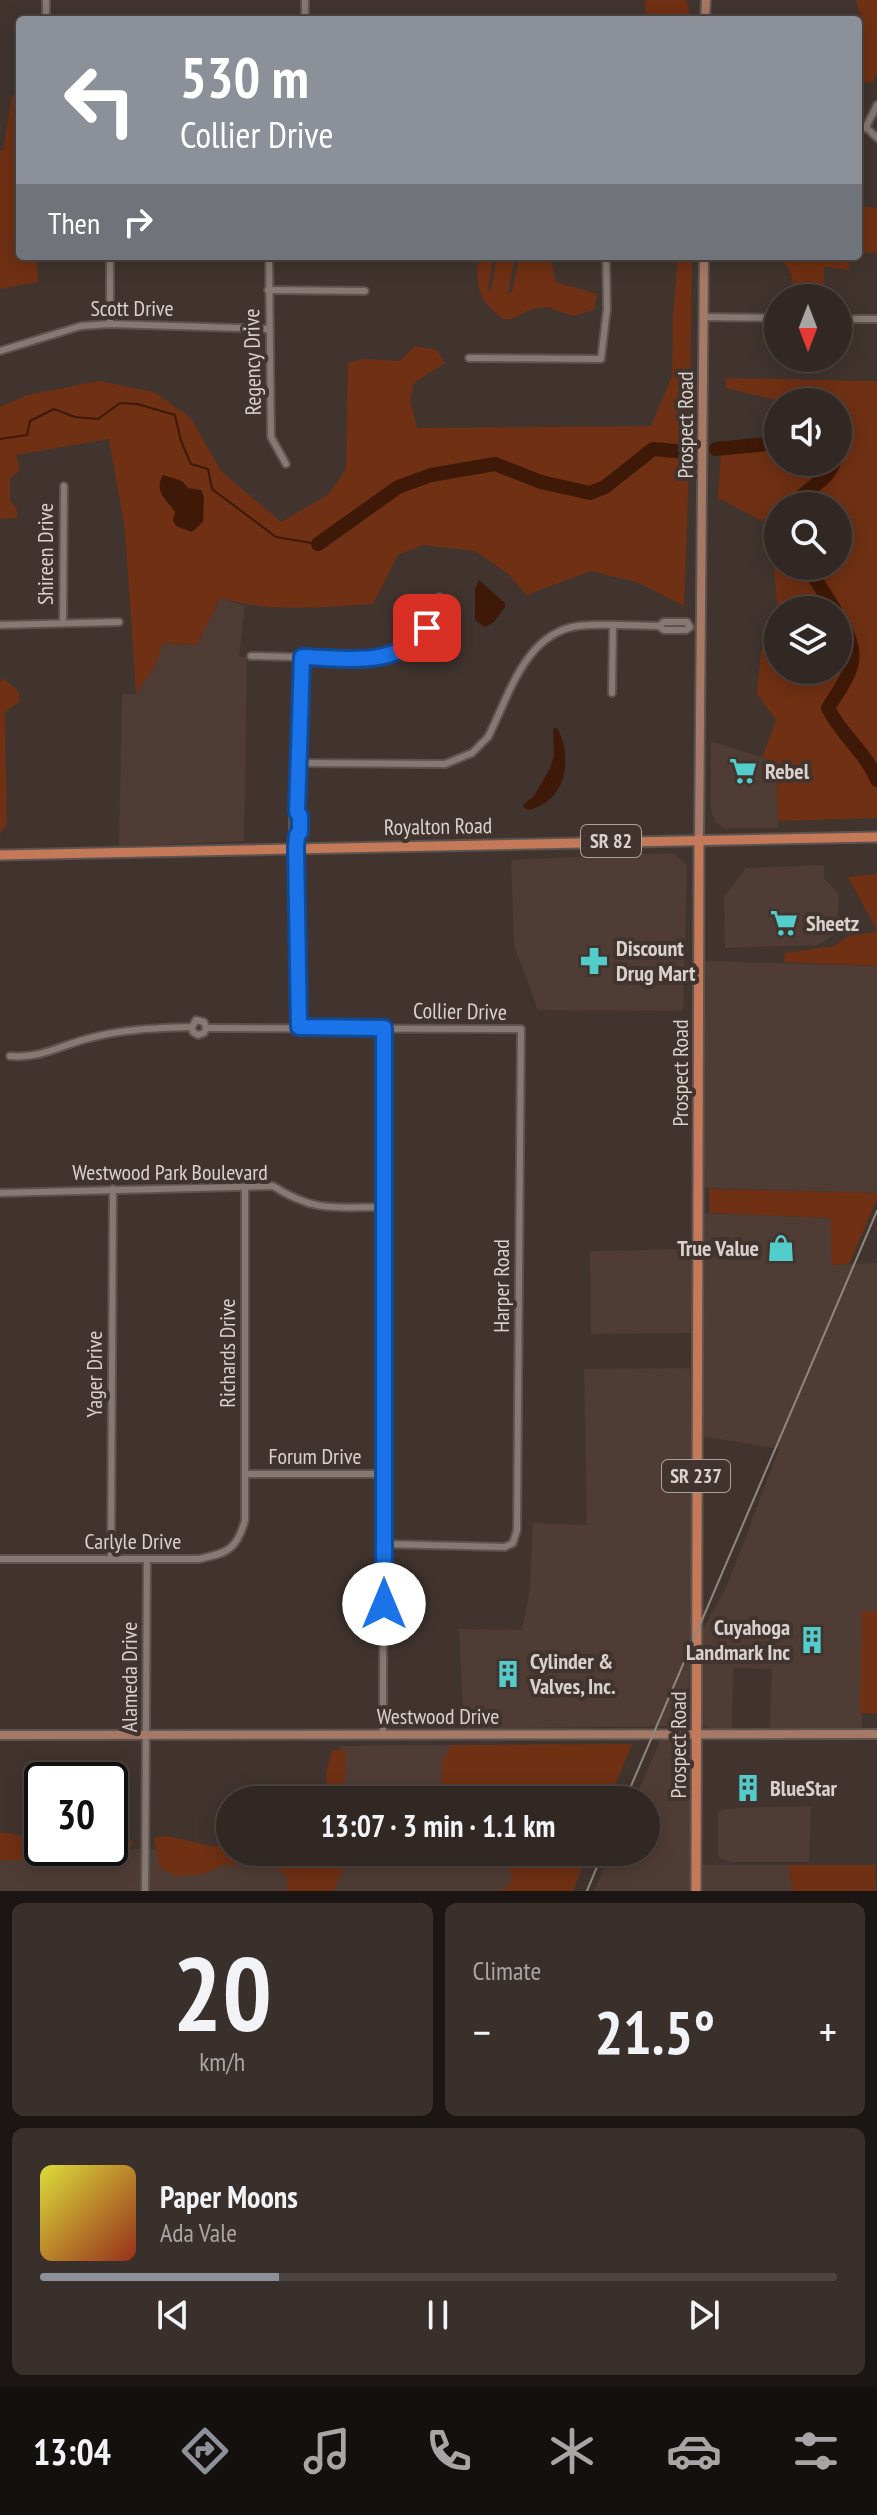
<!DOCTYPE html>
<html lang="en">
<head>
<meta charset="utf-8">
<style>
	:root { --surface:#312723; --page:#392f2b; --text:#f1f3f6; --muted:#a8a5a6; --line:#4c4441; --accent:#8c9099 }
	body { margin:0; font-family:"PT Sans Narrow",sans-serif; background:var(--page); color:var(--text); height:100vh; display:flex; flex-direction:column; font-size:30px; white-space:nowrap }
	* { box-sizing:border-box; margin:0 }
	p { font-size:26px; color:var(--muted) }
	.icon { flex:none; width:44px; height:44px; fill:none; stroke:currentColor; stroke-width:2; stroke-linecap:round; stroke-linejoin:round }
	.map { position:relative; height:1891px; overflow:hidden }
	.drawer { display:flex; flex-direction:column; gap:12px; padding:12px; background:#1b1513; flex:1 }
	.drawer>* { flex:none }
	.hud { position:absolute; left:16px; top:16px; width:846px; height:244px; border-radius:8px; box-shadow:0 4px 20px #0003,0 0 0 2px var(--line); background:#8c9099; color:#fff; overflow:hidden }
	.needle { width:52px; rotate:180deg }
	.fabs { position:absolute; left:764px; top:284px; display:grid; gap:16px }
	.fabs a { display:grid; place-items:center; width:88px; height:88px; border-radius:50%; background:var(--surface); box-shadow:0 4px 20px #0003,0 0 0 2px var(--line); font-size:40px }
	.speed { position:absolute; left:24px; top:1762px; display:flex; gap:16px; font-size:40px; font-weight:700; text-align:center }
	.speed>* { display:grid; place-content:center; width:104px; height:104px; border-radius:50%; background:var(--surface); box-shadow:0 4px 20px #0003,0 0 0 2px var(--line); line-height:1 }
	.speed .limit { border:4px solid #111; border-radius:12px; background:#fff; color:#111 }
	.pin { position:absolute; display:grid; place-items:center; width:68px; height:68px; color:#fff; margin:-34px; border-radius:16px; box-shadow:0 4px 12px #0006 }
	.me { position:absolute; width:88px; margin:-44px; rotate:0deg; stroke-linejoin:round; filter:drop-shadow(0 0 6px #0008) }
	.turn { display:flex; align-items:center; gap:28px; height:168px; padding:0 32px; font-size:36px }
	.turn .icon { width:104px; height:104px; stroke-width:2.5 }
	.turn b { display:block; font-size:56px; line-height:68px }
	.then { display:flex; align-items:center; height:76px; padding:0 32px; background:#0003; gap:16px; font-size:30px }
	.big { font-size:60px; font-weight:700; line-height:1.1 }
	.drawer .tile { flex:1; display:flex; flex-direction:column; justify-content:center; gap:12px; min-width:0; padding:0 28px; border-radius:12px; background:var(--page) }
	.drawer .dial { align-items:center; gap:0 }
	.dial b { font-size:104px; line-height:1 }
	.song { display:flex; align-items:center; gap:24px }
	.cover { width:96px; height:96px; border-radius:12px; background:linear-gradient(135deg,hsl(60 70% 55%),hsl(10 70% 35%)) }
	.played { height:8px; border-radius:4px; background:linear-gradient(90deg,var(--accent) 30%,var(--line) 30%) }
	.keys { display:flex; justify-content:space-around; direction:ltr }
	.heat { display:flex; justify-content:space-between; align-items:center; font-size:44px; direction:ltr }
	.drawer .tiles { flex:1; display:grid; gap:12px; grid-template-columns:1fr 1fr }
	.tile:last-child { grid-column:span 2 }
	.trip { position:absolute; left:216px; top:1786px; width:444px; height:80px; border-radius:40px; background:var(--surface); box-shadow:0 4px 20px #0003,0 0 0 2px var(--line); font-weight:700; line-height:80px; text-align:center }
	.tabs { display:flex; height:128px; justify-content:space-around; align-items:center; background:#14100e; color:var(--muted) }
	.tabs .icon { width:56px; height:56px }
	.tabs .active { color:var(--accent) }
	.tabs b { font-size:36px; color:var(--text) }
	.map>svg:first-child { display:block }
	.built { fill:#4f3c35 }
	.green { fill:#6f3013; fill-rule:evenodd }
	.water { fill:#3f1907 }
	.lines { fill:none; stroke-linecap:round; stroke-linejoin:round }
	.stream { stroke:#3f1907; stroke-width:2 }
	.river { stroke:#3f1907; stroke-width:14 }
	.street-casing { stroke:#5c524e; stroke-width:10 }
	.secondary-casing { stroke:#5c524e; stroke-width:12 }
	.primary-casing { stroke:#5c524e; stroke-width:13 }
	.street { stroke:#867872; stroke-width:6 }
	.secondary { stroke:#a57965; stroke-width:8 }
	.primary { stroke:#c47958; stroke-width:9 }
	.rail { stroke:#908682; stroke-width:2 }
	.route-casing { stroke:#114b97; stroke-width:20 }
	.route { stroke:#1a73e8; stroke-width:14 }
	.labels { text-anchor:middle; stroke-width:8; stroke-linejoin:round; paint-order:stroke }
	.shield { fill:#41342f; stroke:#aba29e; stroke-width:2 }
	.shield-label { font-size:20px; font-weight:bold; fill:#d9d1ce }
	.street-label { font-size:22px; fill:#d9d1ce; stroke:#41342f }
	.poi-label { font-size:22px; font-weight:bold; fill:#d9d1ce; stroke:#41342f; text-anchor:start }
</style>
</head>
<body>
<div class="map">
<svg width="877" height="1891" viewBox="0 0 877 1891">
	<rect width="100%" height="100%" fill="#41342f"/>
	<g class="built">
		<polygon points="220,598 245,606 239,657 247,657 244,841 119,846 122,694 136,694 156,664 163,643 197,645"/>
		<polygon points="711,741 776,762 778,828 724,828 714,821 711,807"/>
		<polygon points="672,853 687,865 683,1011 538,1010 514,945 511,860"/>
		<polygon points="824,865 824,878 839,894 837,933 818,945 725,948 724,897 746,868"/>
		<polygon points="705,961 877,966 877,1187 875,1193 703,1188"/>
		<polygon points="703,1213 831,1218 833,1265 877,1263 877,1611 862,1612 862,1728 770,1729 772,1669 733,1668 732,1730 712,1730 702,1723 700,1635 727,1586 779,1449 701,1436"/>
		<polygon points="693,1249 691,1333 591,1334 590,1251"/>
		<polygon points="690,1368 693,1540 689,1694 684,1721 671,1726 464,1729 459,1629 522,1630 530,1590 533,1523 587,1525 584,1369"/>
		<polygon points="662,1737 680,1737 688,1742 691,1754 691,1891 594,1891 611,1852 646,1852 646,1800 634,1800"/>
		<polygon points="632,1744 609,1800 340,1800 340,1746"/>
		<polygon points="806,1806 811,1807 809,1862 731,1862 718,1857 718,1811 735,1808"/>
		<polygon points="0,1845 230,1852 588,1852 573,1891 0,1891"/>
		<polygon points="702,1865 788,1865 793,1891 702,1891"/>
	</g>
	<g class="green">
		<polygon points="645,0 686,0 692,20 646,20"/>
		<polygon points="856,0 877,0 877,73 872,83 858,80 858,43 864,30"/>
		<polygon points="12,95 20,95 20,256 37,256 38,282 0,289 0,151 3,150"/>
		<polygon points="858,206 877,208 877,253 858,252"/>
		<path d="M479,256H493L488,290L491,291L497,256H515L508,293L512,292L520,256L550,257L556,282L597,294L594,310L573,316L547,307L532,309L511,319H503C478,300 475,285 479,256Z"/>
		<path d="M678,256H692L690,442L684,606L639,583L591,571L527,595L507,573L475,551L423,545L398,555L373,604C322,607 269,613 220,598L197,645L163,643L156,664L136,694L125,530L109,439L16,455L20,470L10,479V501L17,509V518L0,519V407L27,395L99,381L154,392L191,418L221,471L281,522L329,494L346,469L348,363L362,359L400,361L415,346L437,350L445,363L414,383L410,400L417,428L651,426L672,376L673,313Z"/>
		<polygon points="781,256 849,256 849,270 824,267 824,298 787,298 794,290 791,274"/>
		<path d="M726,378L877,381V818L778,821L776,762L762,758L776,720L757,694L761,651L778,633V670H838V610H778V614L770,525L718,498L721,454L778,447V462H838V402H784L726,388ZM778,506H838V566H778Z"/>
		<polygon points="4,679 19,692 19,702 5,712 7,825 0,834 0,681"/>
		<polygon points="877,874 877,930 848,877"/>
		<polygon points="877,932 877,966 784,962 785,953 834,946 848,936"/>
		<polygon points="709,1189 877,1193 877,1199 849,1264 832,1265 830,1218 710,1213"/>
		<polygon points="862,1611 877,1611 877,1714 860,1713"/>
		<polygon points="632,1744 609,1800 439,1800 443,1760 451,1745"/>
		<polygon points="332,1750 346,1750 344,1800 328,1800 326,1774"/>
		<polygon points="0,1832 38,1839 42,1836 42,1848 110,1848 110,1834 125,1836 134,1842 127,1855 98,1852 46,1852 39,1860 0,1860"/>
		<polygon points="167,1836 212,1846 230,1845 230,1852 343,1852 344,1868 334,1891 287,1891 287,1876 272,1864 222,1865 204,1874 175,1876 159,1867 154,1838"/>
		<polygon points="491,1852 588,1852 573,1891 493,1891 506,1889 512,1877 509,1869 504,1865 506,1859"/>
		<polygon points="788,1865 875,1865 876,1891 793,1891"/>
	</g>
	<g class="water">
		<path d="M163,475L182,481L188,488L201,490L204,497L203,522L192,532L176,526L173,521L175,512C167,500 153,492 163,475Z"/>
		<polygon points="479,580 505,603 505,607 494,622 485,627 475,620 475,589"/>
		<path d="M553,728L558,729C573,760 566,801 529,810L523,807L524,804L534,796L550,768L554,756Z"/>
	</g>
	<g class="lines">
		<polyline class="stream" points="0,439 27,435 30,421 54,409 75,417 98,419 120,403 137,404 175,415 181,441 191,464 208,469 212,489 276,537 318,544"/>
		<g class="river">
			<polyline points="716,449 778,443"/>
			<path d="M794,506C805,487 826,484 834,462"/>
			<polyline points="318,544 398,487 431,475 495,464 541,482 590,493 605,487 653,449 687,452"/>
			<polyline points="807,566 835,610"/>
			<path d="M838,616C863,658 853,669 828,708C841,735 866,752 877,780"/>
		</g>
		<g class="street-casing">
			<g id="street">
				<polyline points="46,0 46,20"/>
				<polyline points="305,20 305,0"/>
				<polyline points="866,127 877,138"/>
				<polyline points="858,132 866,127 877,105"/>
				<polyline points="269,256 271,437 286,464"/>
				<polyline points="268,290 365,291"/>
				<polyline points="704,317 778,318"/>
				<polyline points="838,319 877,319"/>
				<polyline points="110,324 110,256"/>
				<polyline points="0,351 81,326 110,324 268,329"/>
				<polyline points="469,358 601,359 607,309 606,256"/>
				<polygon points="664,622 687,622 690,627 686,630 664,630 659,626"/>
				<polyline points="63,623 64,486"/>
				<polyline points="0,625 119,622"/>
				<path d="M251,656L371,659C413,657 426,633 439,597"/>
				<polyline points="612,693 613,626"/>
				<path d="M300,763L445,764L472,753L488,737C509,696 525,633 578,626C604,623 633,626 659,626"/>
				<polyline points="297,812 302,657"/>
				<polyline points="297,835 293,832 293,816 297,812 300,816 300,832 297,835 296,847 299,1027"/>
				<polyline points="206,1028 521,1029 517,1530 513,1543 505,1547 384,1544"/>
				<path d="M10,1056C41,1059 61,1045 90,1038C123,1029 157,1028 192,1027L196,1020L204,1022L206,1028L204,1033L198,1035L193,1032L192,1027"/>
				<path d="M0,1193L273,1186C315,1213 337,1207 384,1207"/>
				<polyline points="245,1474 384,1474"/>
				<path d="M0,1559H199C227,1553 237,1550 245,1520V1186"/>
				<polyline points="111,1559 113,1189"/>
				<polyline points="383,1734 384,1028"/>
				<polyline points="145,1891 147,1559"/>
			</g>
		</g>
		<g class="secondary-casing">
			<g id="secondary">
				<polyline points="705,20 706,0"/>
				<polyline points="699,839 704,256"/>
				<polyline points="0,1735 877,1734"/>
			</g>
		</g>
		<g class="primary-casing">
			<g id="primary">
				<polyline points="0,855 877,837"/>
				<polyline points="696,1891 699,839"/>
			</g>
		</g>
		<use href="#street" class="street"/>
		<use href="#secondary" class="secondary"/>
		<use href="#primary" class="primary"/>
		<g class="rail">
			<polyline points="625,1800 877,1211"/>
			<polyline points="587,1891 603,1852"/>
		</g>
	</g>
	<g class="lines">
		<g class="route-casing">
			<path id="route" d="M384,1604V1028L299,1027L296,847L297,835L300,832V816L297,812L302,657C347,658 397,669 427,628"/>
		</g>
		<use href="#route" class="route"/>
	</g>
	<defs>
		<g id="supermarket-bare" transform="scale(2.16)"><path d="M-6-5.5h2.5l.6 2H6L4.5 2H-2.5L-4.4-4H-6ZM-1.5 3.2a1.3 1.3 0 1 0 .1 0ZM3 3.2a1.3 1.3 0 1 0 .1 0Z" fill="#53cdcb" stroke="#41342f" stroke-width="2.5" paint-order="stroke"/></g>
		<g id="pharmacy-bare" transform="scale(2.16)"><path d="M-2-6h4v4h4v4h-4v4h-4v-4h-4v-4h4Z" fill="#53cdcb" stroke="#41342f" stroke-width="2.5" paint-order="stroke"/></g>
		<g id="shop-bare" transform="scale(2.16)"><path d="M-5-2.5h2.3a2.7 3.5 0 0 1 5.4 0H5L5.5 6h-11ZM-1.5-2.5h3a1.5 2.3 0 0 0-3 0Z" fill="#53cdcb" stroke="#41342f" stroke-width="2.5" paint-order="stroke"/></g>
		<g id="building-bare" transform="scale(2.16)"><path d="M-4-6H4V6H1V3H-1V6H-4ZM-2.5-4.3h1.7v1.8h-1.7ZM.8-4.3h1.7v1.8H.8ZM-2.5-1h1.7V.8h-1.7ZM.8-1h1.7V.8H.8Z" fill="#53cdcb" stroke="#41342f" stroke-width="2.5" paint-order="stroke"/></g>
	</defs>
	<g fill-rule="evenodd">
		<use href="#supermarket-bare" x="743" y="771"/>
		<use href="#supermarket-bare" x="784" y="923"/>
		<use href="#pharmacy-bare" x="594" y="961"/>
		<use href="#shop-bare" x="781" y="1248"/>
		<use href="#building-bare" x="812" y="1640"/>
		<use href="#building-bare" x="508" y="1674"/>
		<use href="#building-bare" x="748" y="1788"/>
	</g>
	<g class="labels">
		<g class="shield">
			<rect x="581" y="825" width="60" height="32" rx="6"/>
			<rect x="662" y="1460" width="68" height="32" rx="6"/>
		</g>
		<g class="shield-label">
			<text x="611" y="848">SR 82</text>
			<text x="696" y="1483">SR 237</text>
		</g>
		<g class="street-label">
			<text x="132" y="316">Scott Drive</text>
			<text transform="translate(252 362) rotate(-91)" y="8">Regency Drive</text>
			<text transform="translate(685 425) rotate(-90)" y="8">Prospect Road</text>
			<text transform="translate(45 554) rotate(-90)" y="8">Shireen Drive</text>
			<text transform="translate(438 826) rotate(-1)" y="8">Royalton Road</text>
			<text transform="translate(460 1011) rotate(1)" y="8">Collier Drive</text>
			<text transform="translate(680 1073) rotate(-90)" y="8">Prospect Road</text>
			<text x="170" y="1180">Westwood Park Boulevard</text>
			<text transform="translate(501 1286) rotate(-90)" y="8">Harper Road</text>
			<text transform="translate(227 1353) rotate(-90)" y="8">Richards Drive</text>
			<text transform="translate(94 1374) rotate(-90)" y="8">Yager Drive</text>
			<text x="315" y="1464">Forum Drive</text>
			<text x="133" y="1549">Carlyle Drive</text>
			<text transform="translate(129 1677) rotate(-90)" y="8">Alameda Drive</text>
			<text x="438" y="1724">Westwood Drive</text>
			<text transform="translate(678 1745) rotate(-90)" y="8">Prospect Road</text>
		</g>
		<g class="poi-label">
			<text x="765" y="779">Rebel</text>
			<text x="806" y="931">Sheetz</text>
			<text x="616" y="956">Discount<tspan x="616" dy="25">Drug Mart</tspan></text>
			<text x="759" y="1256" text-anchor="end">True Value</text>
			<text x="790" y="1635" text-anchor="end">Cuyahoga<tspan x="790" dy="25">Landmark Inc</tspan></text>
			<text x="530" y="1669">Cylinder &amp;<tspan x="530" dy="25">Valves, Inc.</tspan></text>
			<text x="770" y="1796">BlueStar</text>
		</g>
	</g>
</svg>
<div class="fabs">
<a><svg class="needle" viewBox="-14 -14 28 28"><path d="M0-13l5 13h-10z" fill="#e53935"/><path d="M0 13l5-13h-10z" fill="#a8a5a6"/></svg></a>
<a><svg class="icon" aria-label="sound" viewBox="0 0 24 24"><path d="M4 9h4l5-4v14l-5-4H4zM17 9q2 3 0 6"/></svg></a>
<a><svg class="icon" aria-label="search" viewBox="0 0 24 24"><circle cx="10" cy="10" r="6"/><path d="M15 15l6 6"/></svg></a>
<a><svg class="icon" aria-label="layers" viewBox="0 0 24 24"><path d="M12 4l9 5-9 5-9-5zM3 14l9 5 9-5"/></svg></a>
</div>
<div class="speed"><div class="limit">30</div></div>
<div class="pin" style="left:427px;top:628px;background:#d93025"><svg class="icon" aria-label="arrive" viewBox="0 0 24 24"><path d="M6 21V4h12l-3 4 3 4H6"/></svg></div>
<svg class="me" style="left:384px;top:1604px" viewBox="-20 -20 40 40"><circle r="19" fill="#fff"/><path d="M0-13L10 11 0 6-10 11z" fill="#1a73e8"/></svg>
<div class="trip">13:07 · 3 min · 1.1 km</div>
<div class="hud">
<div class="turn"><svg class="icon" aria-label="left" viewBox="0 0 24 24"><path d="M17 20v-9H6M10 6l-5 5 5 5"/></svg><div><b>530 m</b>Collier Drive</div></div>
<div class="then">Then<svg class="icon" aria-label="right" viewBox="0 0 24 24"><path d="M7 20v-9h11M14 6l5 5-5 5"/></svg></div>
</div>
</div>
<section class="drawer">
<div class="tiles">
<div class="tile dial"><b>20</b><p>km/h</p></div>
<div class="tile"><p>Climate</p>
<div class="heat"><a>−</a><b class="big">21.5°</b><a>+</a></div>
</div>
<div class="tile">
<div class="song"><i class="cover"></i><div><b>Paper Moons</b><p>Ada Vale</p></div></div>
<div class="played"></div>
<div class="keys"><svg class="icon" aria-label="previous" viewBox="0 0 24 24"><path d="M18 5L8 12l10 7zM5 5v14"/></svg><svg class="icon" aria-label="pause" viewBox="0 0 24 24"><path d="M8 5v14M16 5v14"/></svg><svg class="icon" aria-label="next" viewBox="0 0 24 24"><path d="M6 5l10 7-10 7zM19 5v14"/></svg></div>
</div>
</div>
</section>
<nav class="tabs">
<b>13:04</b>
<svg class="icon active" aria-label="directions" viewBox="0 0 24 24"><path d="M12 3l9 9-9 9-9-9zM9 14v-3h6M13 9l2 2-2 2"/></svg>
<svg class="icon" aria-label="music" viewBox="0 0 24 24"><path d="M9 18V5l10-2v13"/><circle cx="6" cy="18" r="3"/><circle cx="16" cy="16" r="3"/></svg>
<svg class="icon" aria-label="phone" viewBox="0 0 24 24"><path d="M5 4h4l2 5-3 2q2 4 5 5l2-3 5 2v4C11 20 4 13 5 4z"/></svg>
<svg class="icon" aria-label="climate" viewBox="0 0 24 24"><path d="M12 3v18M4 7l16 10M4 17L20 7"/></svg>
<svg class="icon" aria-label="car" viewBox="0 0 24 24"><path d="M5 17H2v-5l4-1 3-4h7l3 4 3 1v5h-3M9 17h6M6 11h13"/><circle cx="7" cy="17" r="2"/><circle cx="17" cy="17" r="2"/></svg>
<svg class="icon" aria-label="filters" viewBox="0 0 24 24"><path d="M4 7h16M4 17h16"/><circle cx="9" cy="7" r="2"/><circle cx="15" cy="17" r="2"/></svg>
</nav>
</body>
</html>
